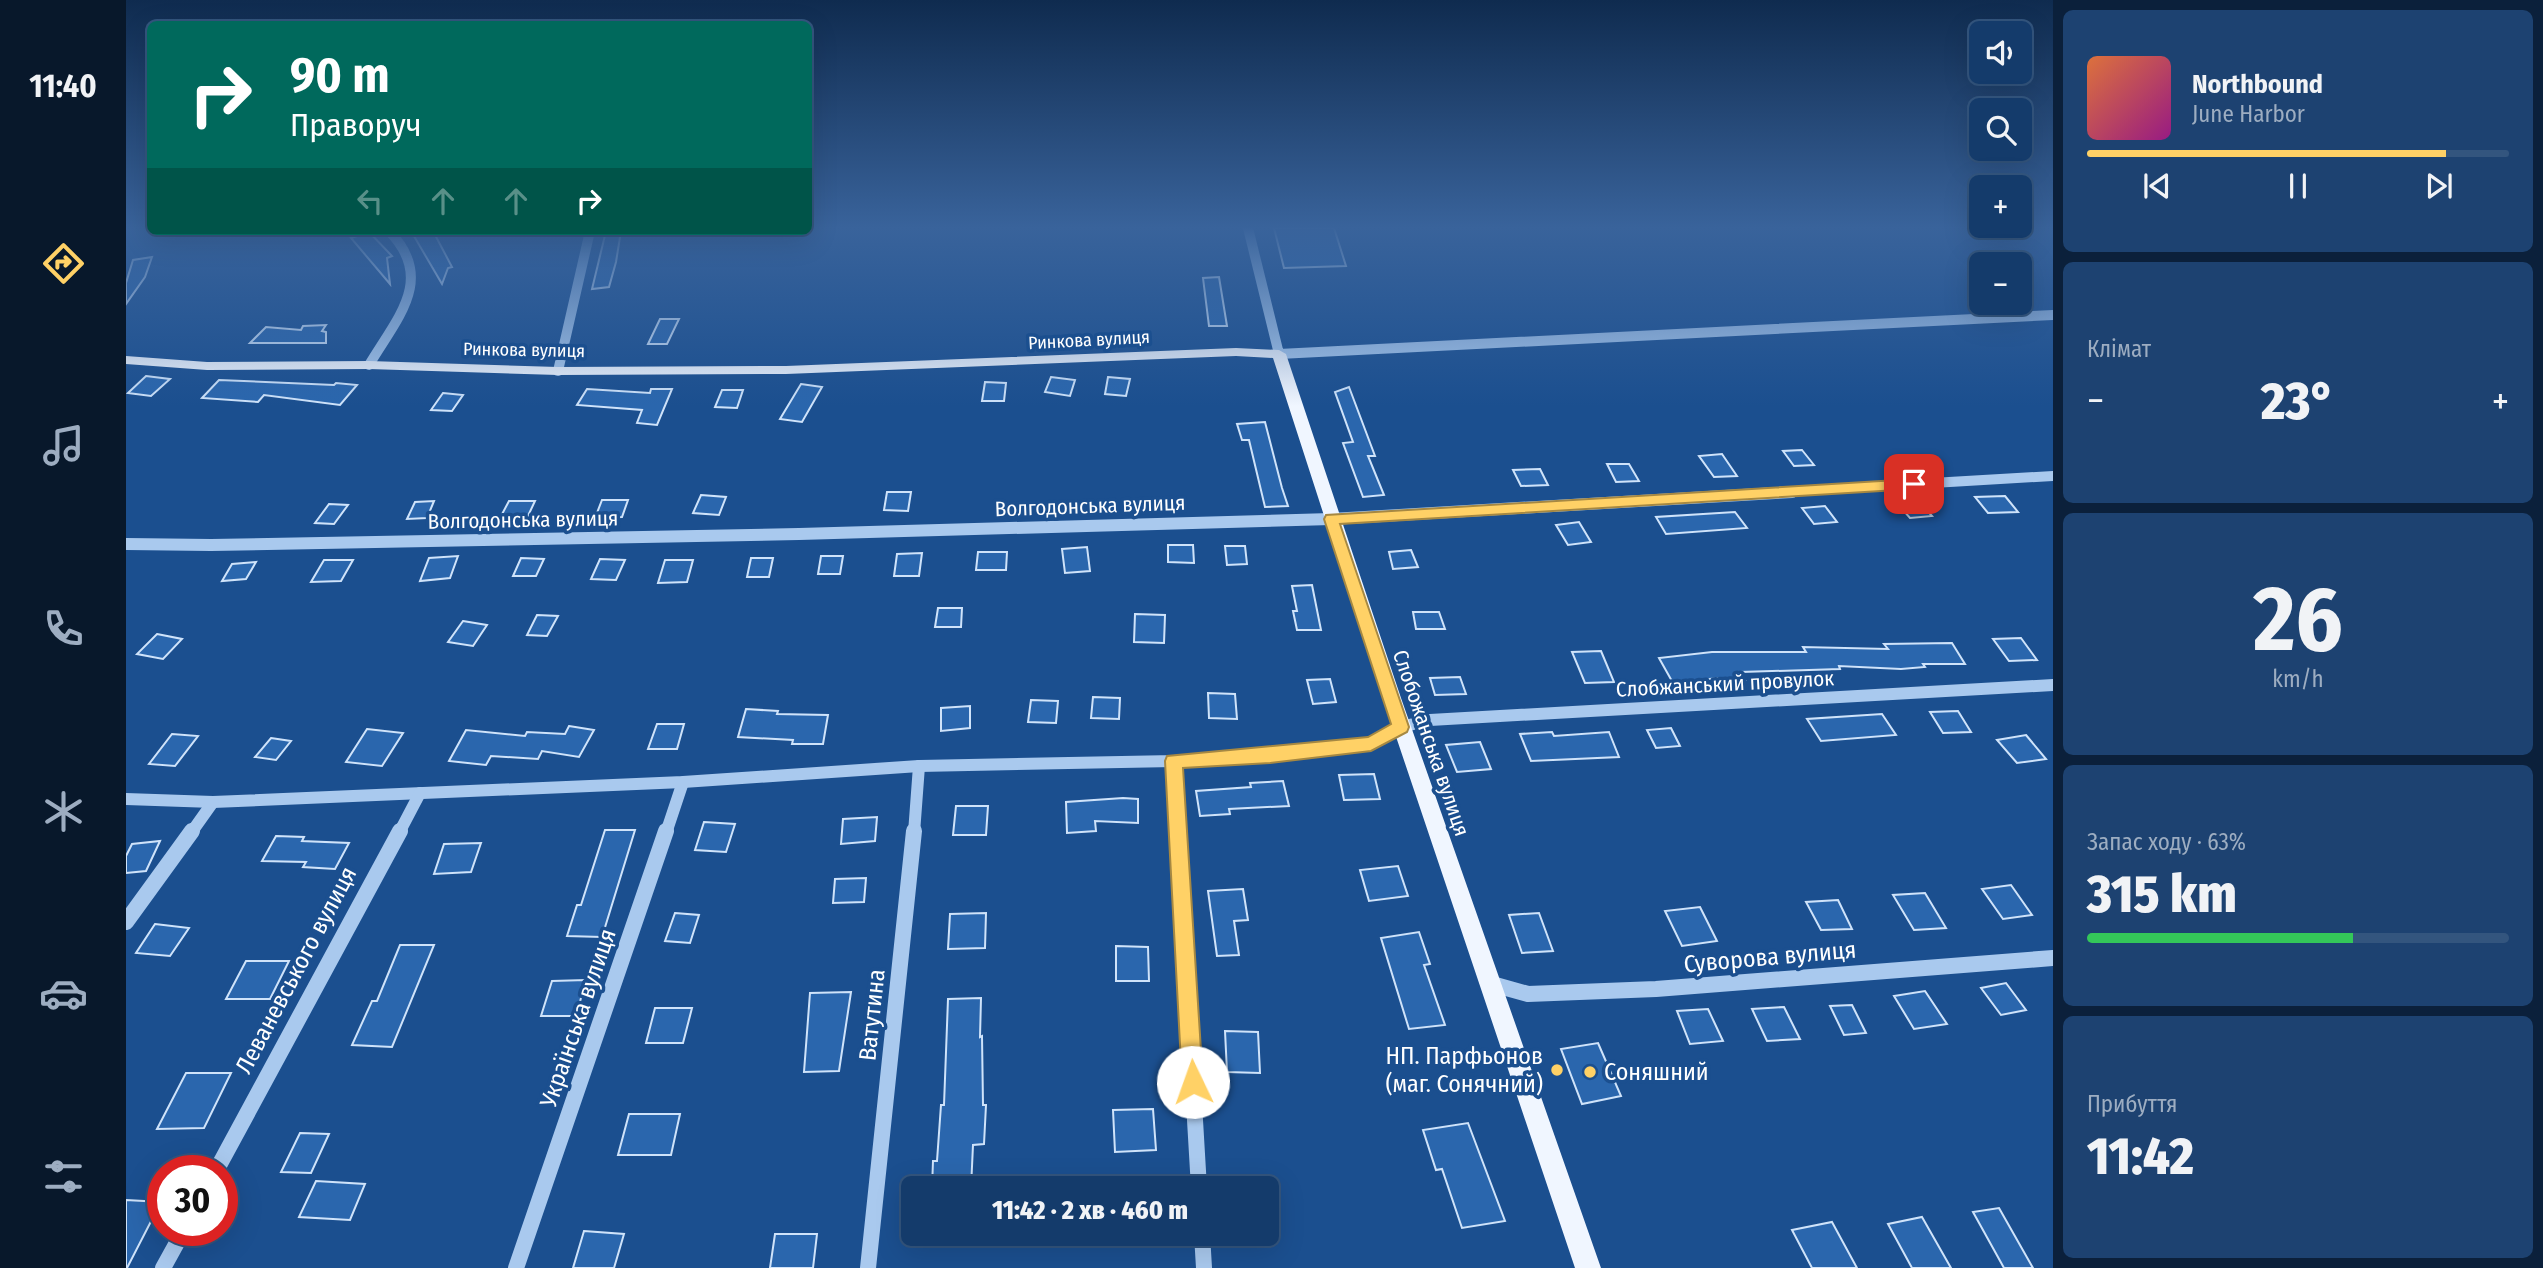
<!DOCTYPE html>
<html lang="uk">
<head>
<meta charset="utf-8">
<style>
	:root { --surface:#143b6b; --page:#1d4271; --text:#f1f3f6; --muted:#9dadc1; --line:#33557e; --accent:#ffd166 }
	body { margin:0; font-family:"Fira Sans Condensed",sans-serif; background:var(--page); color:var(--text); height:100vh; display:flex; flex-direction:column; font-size:26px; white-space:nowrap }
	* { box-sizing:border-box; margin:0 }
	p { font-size:23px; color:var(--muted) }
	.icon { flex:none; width:38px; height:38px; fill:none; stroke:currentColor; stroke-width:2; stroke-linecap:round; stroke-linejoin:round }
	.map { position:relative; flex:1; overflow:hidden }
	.side { display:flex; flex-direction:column; gap:10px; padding:10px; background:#0b203b; width:490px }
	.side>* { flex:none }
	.banner { position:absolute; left:21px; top:21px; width:665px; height:214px; border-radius:10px; box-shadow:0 7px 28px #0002,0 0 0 2px var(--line); background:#00695c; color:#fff; overflow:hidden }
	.buttons { position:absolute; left:1843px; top:21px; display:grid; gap:14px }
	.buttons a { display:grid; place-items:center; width:63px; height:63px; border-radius:10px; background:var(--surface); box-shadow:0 7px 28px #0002,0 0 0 2px var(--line); font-size:35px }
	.speed { position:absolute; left:21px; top:1155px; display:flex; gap:14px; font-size:35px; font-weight:700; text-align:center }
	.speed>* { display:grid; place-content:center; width:91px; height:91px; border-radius:50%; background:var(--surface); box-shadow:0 7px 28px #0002,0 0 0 2px var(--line); line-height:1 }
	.speed .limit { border:10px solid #d22; background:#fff; color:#111 }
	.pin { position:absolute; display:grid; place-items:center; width:60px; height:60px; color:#fff; margin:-30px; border-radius:14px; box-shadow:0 4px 10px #0006 }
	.me { position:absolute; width:77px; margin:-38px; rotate:357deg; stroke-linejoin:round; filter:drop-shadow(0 0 5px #0008) }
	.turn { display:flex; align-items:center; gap:24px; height:147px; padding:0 28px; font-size:32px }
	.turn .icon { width:91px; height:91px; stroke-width:2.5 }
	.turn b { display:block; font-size:49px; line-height:60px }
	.lanes { display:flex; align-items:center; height:66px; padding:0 28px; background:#0003; justify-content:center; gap:35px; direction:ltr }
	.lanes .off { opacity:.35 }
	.big { font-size:52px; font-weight:800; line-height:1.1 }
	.side .card { flex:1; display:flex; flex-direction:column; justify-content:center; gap:10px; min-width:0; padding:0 24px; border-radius:10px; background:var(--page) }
	.side .dial { align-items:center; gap:0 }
	.dial b { font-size:91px; line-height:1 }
	.song { display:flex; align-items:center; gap:21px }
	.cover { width:84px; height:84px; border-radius:10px; background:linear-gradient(135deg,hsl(20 70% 55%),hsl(310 70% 35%)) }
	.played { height:7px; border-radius:4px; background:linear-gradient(90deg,var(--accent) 85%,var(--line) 85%) }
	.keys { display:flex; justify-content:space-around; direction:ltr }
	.heat { display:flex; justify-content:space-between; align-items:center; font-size:38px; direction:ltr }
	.charge { height:10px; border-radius:5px; background:linear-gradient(90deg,#34c759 63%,var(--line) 0) }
	.trip { position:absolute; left:775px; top:1176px; width:378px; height:70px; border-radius:10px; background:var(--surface); box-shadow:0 7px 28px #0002,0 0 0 2px var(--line); font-weight:800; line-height:70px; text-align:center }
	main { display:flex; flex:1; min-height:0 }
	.tab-bar { display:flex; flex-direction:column; width:126px; justify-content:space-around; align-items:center; background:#08182b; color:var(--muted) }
	.tab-bar .icon { width:49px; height:49px }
	.tab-bar .on { color:var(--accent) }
	.tab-bar b { font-size:32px; color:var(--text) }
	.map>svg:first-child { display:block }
	.building { fill:#2a66ad; stroke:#cfe3fa; stroke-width:2 }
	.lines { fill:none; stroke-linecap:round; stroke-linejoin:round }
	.minor-far2 { stroke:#a9c9ee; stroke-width:10 }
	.minor-far1 { stroke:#a9c9ee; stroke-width:12 }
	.minor { stroke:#a9c9ee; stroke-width:16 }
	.major { fill:#f0f6ff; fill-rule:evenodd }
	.route { fill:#ffd166; stroke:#a68842; stroke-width:2 }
	.poi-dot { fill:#ffd166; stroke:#1b4f8f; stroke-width:2.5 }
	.labels { text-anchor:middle; stroke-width:7; stroke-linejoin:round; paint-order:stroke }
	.far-street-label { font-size:18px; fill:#fff; stroke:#1b4f8f }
	.street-label { font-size:21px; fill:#fff; stroke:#1b4f8f }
	.near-street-label { font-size:24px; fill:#fff; stroke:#1b4f8f }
	.near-poi-label { font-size:24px; fill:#fff; stroke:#1b4f8f; text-anchor:end }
</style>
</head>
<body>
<main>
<nav class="tab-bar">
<b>11:40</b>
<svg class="icon on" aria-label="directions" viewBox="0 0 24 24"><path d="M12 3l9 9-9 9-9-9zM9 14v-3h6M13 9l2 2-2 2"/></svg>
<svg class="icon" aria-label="music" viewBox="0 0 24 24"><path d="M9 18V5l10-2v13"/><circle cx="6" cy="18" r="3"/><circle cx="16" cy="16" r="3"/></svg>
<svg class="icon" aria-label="phone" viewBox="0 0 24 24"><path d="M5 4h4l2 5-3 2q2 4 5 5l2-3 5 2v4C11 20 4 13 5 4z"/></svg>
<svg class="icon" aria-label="climate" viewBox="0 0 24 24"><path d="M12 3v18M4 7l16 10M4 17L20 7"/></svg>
<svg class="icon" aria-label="car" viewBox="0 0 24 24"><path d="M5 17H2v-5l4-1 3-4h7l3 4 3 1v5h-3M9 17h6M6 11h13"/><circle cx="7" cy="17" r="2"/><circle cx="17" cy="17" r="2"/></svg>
<svg class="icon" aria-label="filters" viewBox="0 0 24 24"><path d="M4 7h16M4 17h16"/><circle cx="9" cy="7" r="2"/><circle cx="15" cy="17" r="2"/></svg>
</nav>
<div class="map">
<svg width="1927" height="1268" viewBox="0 0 1927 1268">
	<rect width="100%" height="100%" fill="#1b4f8f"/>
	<g class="building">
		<polygon points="1148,228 1208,228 1220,266 1158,268"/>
		<polygon points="285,231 307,231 326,267 322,268 316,284"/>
		<polygon points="480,231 495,231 490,262 483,287 466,289"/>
		<polygon points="243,232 266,256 261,258 264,284 225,238"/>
		<polygon points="26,257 19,277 0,304 0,283 7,260"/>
		<polygon points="1093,277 1101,326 1083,326 1077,278"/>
		<polygon points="534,319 553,319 541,344 522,344"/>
		<polygon points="200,325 196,331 200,332 200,343 124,343 140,327 175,330 177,326"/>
		<polygon points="20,376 44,379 25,396 2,393"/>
		<polygon points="925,377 949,380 944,396 919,392"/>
		<polygon points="982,377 1004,379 1000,396 979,394"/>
		<polygon points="93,380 208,385 210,383 231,385 214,405 138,395 132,402 76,398"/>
		<polygon points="859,382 880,383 878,401 856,401"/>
		<polygon points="675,384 696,387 676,422 654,419"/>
		<polygon points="1223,387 1249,456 1242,456 1258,495 1237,497 1217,443 1227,442 1209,392"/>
		<polygon points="461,389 524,393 525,389 546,389 531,425 511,423 516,410 451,405"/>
		<polygon points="596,390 617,390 611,408 589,407"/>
		<polygon points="317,393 337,395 326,411 305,410"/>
		<polygon points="1139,422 1156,488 1162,506 1139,507 1123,440 1116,440 1111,424"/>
		<polygon points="1676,450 1688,465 1668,466 1657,451"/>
		<polygon points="1596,454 1611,476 1588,477 1573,456"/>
		<polygon points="1481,464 1503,464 1513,481 1490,482"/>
		<polygon points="1414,469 1422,485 1395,486 1387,470"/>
		<polygon points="761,492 785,492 782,511 758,510"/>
		<polygon points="575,495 600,497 593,515 567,513"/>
		<polygon points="1879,496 1892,512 1862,513 1849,497"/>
		<polygon points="476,500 502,500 496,517 469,518"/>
		<polygon points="1792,500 1806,516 1784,518 1770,502"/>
		<polygon points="308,501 301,518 281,519 289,502"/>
		<polygon points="383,501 409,501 401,518 374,518"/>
		<polygon points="203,504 222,505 208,524 189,523"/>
		<polygon points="1699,506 1711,522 1688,524 1676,508"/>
		<polygon points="1609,512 1621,528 1540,534 1530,517"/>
		<polygon points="1453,522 1465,542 1442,545 1430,525"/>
		<polygon points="1042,545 1067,545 1068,563 1042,562"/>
		<polygon points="1099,546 1119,546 1121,564 1101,565"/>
		<polygon points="961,547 964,571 939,573 936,549"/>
		<polygon points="1285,550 1292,567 1267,569 1263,552"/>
		<polygon points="852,552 881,552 880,570 850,570"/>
		<polygon points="796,553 793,576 768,576 771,554"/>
		<polygon points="332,556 324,578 294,581 303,558"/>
		<polygon points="695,556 717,556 714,574 692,574"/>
		<polygon points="395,558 418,559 410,576 387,576"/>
		<polygon points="625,558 647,558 643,577 621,577"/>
		<polygon points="474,559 499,560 490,580 465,579"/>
		<polygon points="198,560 227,560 215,581 185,582"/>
		<polygon points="539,560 567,560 561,582 532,583"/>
		<polygon points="130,562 120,579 96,581 106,564"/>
		<polygon points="1186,585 1195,630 1171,630 1167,611 1171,611 1166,586"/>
		<polygon points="812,608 836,608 835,627 809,627"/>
		<polygon points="1287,612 1313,612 1319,629 1290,629"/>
		<polygon points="1009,614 1039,615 1038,643 1008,642"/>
		<polygon points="411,615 432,616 421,636 401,635"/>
		<polygon points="337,621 361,625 347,646 322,642"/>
		<polygon points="31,634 56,639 37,659 11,654"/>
		<polygon points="1895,638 1911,660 1883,661 1867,639"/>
		<polygon points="1826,643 1839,664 1797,664 1799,667 1775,669 1713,666 1714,669 1615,672 1619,680 1593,681 1592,678 1547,683 1533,658 1586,652 1680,652 1677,647 1762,649 1758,644"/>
		<polygon points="1475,651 1488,682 1459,683 1446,652"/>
		<polygon points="1334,677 1340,694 1309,695 1304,678"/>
		<polygon points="1204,679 1210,702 1187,704 1181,680"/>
		<polygon points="1082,693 1109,694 1111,719 1083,718"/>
		<polygon points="967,697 994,698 993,719 965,718"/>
		<polygon points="905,700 932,701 930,723 902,722"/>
		<polygon points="844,706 844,728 815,731 815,708"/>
		<polygon points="620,709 652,711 651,714 702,715 697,744 666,744 667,740 612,737"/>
		<polygon points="1832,711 1845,732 1817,733 1804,712"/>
		<polygon points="1756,714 1770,735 1695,741 1681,719"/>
		<polygon points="531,724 558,724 551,749 522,749"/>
		<polygon points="443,726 468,730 453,757 416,751 412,759 365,756 360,765 323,761 340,730 399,736 401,732 439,734"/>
		<polygon points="1545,728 1554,746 1530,748 1521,730"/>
		<polygon points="241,729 277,733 256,766 220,762"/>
		<polygon points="1426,732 1428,736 1483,732 1493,757 1405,761 1394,734"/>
		<polygon points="46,734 72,736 49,766 23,764"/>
		<polygon points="1900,735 1920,759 1891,763 1871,740"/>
		<polygon points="145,738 165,741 150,760 129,757"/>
		<polygon points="1354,742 1365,769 1331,772 1320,745"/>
		<polygon points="1248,774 1254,799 1218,800 1213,775"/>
		<polygon points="1157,781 1163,806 1103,809 1104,814 1074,816 1070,791 1125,787 1124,783"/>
		<polygon points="997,798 1012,799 1012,823 969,821 970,831 941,833 940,802"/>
		<polygon points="830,806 862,806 860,835 827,835"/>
		<polygon points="751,817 749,841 715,844 717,819"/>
		<polygon points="578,822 609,824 600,852 569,850"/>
		<polygon points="479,830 509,830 476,937 441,936 451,905 455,905"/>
		<polygon points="150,836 178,837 176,841 223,843 209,869 177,867 180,862 136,861"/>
		<polygon points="34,841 20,871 0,873 0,856 6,844"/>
		<polygon points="355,843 345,872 308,874 318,844"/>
		<polygon points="1272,866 1282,896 1243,901 1234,870"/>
		<polygon points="740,878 738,902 707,903 709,879"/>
		<polygon points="1885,885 1906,915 1877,919 1856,889"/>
		<polygon points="1117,889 1122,920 1108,921 1113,955 1091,956 1082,891"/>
		<polygon points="1799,893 1820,928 1788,930 1767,895"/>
		<polygon points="1712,900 1726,929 1695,930 1680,902"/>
		<polygon points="1574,907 1591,941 1556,946 1539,911"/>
		<polygon points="549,913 573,915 564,943 539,941"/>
		<polygon points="860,913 859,948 822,949 824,914"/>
		<polygon points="1413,913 1427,951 1396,953 1383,915"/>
		<polygon points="29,924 63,928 44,956 10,953"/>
		<polygon points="1293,932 1304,964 1298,965 1319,1025 1283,1029 1255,938"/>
		<polygon points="274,945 308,945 266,1047 226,1045 246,1001 251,1001"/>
		<polygon points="990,946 1022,947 1023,981 990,981"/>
		<polygon points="120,961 163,961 144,999 100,999"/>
		<polygon points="460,980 450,1016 415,1016 426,981"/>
		<polygon points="1880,983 1900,1010 1875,1015 1855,988"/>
		<polygon points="1799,991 1821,1024 1788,1029 1768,996"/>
		<polygon points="725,992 713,1071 678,1072 684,993"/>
		<polygon points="855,998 854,1037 856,1036 857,1105 860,1105 858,1144 847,1145 845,1188 806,1188 807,1161 811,1161 815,1105 818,1105 822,999"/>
		<polygon points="1726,1005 1740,1033 1718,1035 1704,1006"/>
		<polygon points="1658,1007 1674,1039 1641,1041 1626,1009"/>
		<polygon points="529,1008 566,1008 557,1043 520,1043"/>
		<polygon points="1582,1009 1597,1041 1564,1044 1551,1011"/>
		<polygon points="1099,1031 1132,1032 1134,1073 1101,1072"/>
		<polygon points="1472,1043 1495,1096 1456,1104 1435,1049"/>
		<polygon points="60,1073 105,1073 78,1128 31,1129"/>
		<polygon points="1027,1109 1030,1150 989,1152 987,1110"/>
		<polygon points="503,1114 554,1114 545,1155 492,1155"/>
		<polygon points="1342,1123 1379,1221 1336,1228 1316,1169 1310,1170 1297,1130"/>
		<polygon points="174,1133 203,1134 185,1173 155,1172"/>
		<polygon points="190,1181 239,1184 224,1220 173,1217"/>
		<polygon points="0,1200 35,1202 1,1268 0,1268"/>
		<polygon points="1873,1208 1907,1268 1878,1268 1847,1212"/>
		<polygon points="1796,1217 1825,1268 1786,1268 1762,1224"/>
		<polygon points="1706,1222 1731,1268 1686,1268 1666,1230"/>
		<polygon points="458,1231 498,1234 488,1268 447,1268"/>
		<polygon points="649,1234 691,1234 687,1268 644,1268"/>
	</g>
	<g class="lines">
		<g class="minor-far2">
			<polyline points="1122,228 1153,354 1927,315"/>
			<path d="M243,365C271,318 310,279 263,231"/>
			<polyline points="432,371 464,231"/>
			<polyline points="1637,493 1927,476"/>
		</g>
		<g class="minor-far1">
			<polyline points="0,544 85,545 673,534 1205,519 1666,492"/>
			<polyline points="1048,761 1052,833"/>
			<polyline points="0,799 87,802 557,782 793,766 1048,761 1144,755 1245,744 1275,727 1304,720 1927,685"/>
			<polyline points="65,833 87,802"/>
			<polyline points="273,833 294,793"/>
			<polyline points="540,833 557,782"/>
			<polyline points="788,833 793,766"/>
		</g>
		<g class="minor">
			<polyline points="1052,831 1073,1188"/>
			<polyline points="0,922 66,831"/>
			<polyline points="1366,984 1402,994 1530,989 1927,958"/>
			<polyline points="90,1171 274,831"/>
			<polyline points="1076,1234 1078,1268"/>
			<polyline points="37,1268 58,1230"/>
			<polyline points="390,1268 540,831"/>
			<polyline points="742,1268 788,831"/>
		</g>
		<polygon class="major" points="1110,348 1153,350 1160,354 1275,698 1475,1268 1449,1268 1257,698 1147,358 1110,356 660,374 432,375 243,369 81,370 0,364 0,356 81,362 243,361 432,367 660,366"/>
	</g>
	<linearGradient id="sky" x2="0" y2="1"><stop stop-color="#0f2b4f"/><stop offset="0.56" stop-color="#39639b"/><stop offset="1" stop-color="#39639b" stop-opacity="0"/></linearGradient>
	<rect width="1927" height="406" fill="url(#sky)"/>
	<polygon class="route" points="1788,479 1795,484 1788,489 1214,524 1283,727 1281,732 1245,751 1144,763 1057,768 1077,1082 1074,1089 1067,1092 1059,1089 1056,1082 1039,761 1041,756 1242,737 1265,724 1198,519 1200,515"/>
	<g class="poi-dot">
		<circle cx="1431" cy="1070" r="7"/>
		<circle cx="1464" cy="1072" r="7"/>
	</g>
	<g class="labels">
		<g class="far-street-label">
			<text transform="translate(963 340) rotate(-3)" y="6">Ринкова вулиця</text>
			<text transform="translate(398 350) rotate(1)" y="6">Ринкова вулиця</text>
		</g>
		<g class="street-label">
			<text transform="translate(964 506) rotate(-2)" y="7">Волгодонська вулиця</text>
			<text transform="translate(397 520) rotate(-1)" y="7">Волгодонська вулиця</text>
			<text transform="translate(1599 684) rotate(-3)" y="7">Слобжанський провулок</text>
			<text transform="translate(1305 743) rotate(71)" y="7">Слобожанська вулиця</text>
		</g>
		<g class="near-street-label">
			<text transform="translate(1644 957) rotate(-5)" y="8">Суворова вулиця</text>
			<text transform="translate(170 970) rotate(-62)" y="8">Леваневського вулиця</text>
			<text transform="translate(746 1015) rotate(-84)" y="8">Ватутина</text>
			<text transform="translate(452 1018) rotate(-71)" y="8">Українська вулиця</text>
		</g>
		<g class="near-poi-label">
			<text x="1417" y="1064">НП. Парфьонов<tspan x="1417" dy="28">(маг. Сонячний)</tspan></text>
			<text x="1478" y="1080" text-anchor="start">Соняшний</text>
		</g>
	</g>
</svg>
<div class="buttons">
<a><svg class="icon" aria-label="sound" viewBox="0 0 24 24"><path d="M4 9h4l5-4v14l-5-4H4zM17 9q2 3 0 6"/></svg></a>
<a><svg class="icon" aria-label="search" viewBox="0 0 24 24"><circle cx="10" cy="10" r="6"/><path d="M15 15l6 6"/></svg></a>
<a>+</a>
<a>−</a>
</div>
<div class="speed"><div class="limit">30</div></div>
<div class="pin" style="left:1788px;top:484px;background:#d93025"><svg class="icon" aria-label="arrive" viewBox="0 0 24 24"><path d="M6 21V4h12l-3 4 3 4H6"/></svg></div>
<svg class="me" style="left:1067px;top:1082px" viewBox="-20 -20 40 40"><circle r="19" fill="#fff"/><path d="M0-13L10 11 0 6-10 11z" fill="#ffd166"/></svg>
<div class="trip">11:42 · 2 хв · 460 m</div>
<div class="banner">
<div class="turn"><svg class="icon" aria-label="right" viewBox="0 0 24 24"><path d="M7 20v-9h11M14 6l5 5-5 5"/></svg><div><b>90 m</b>Праворуч</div></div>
<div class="lanes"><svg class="icon off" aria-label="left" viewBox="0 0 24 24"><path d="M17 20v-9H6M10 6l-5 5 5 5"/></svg><svg class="icon off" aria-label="ahead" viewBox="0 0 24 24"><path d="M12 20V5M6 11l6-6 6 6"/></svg><svg class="icon off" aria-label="ahead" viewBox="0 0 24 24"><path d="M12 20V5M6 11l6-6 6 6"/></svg><svg class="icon" aria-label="right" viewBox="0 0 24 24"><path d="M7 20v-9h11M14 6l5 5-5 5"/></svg></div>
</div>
</div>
<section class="side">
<div class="card">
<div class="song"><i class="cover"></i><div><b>Northbound</b><p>June Harbor</p></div></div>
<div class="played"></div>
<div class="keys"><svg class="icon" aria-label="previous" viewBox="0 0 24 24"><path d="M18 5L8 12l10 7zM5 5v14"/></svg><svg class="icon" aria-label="pause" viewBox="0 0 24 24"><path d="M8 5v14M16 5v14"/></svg><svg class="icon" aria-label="next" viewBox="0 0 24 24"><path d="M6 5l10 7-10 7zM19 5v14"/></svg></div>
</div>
<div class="card"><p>Клімат</p>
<div class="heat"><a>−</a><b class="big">23°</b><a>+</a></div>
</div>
<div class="card dial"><b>26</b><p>km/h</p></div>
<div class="card"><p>Запас ходу · 63%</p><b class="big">315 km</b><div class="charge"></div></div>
<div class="card"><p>Прибуття</p><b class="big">11:42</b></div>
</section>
</main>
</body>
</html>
